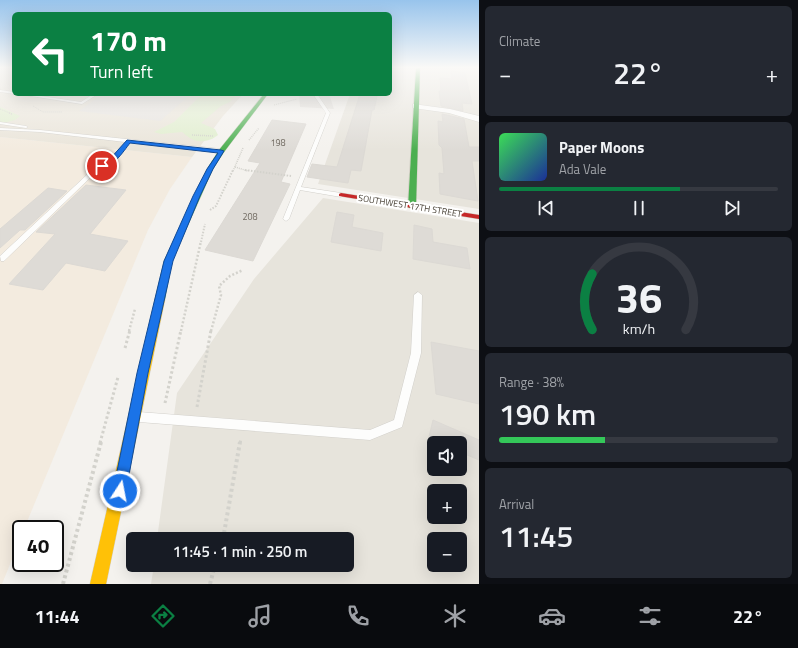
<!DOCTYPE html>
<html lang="en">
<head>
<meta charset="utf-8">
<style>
	:root { --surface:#171b24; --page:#242831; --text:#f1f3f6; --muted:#9ea1a6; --line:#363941; --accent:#0b8043 }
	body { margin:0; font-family:"Titillium Web",sans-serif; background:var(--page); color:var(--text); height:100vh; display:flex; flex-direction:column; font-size:15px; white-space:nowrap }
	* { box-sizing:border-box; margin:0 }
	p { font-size:13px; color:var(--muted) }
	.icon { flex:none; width:22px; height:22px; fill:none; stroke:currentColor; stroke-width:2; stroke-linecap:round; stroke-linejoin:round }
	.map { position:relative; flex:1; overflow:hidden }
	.sheet { display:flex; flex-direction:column; gap:6px; padding:6px; background:#0d0f14; width:319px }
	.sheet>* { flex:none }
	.top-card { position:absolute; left:12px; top:12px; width:380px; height:84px; border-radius:6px; box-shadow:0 4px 16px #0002; background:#0b8043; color:#fff; overflow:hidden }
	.controls { position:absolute; left:427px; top:436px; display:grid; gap:8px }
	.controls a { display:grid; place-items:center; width:40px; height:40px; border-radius:6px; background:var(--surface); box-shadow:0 4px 16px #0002; font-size:20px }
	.speed { position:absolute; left:12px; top:520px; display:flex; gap:8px; font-size:20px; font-weight:700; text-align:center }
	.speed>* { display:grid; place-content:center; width:52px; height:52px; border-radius:50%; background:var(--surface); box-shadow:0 4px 16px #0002; line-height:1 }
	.speed .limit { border:2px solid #111; border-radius:6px; background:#fff; color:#111 }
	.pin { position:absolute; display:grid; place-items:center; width:34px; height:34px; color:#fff; margin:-17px; border:2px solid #fff; border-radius:50%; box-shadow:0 1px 4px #0007 }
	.me { position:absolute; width:44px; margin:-22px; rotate:11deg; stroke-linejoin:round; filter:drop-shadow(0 0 3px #0008) }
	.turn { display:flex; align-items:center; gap:14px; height:84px; padding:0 12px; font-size:18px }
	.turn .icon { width:52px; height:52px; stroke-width:2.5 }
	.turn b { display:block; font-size:28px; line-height:34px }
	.big { font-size:30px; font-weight:600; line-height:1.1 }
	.sheet .widget { flex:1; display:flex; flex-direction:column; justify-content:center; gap:6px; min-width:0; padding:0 14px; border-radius:6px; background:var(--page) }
	.sheet .dial { align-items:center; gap:0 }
	.dial svg { height:104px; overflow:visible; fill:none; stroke:var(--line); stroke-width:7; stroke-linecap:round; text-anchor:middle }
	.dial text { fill:var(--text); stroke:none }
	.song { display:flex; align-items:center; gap:12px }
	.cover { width:48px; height:48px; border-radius:6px; background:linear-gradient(135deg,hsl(130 70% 55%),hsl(230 70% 35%)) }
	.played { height:4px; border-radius:2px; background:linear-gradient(90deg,var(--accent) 65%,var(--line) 65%) }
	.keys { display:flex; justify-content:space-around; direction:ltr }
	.heat { display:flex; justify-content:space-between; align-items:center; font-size:22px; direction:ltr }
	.charge { height:6px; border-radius:3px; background:linear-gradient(90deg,#34c759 38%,var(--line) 0) }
	.trip { position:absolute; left:126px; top:532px; width:228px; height:40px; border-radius:6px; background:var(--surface); box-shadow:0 4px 16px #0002; font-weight:600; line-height:40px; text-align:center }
	.tabs { display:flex; height:64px; justify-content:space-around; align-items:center; background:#090b0e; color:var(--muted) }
	.tabs .icon { width:28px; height:28px }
	.tabs .current { color:var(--accent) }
	.tabs b { font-size:18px; color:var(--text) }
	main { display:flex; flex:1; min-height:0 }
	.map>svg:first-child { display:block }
	.residential { fill:#e7e4dc; fill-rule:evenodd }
	.commercial { fill:#f3ebdf }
	.education { fill:#eae5da }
	.green { fill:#e1eecf }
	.parking { fill:#e6e3df }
	.building { fill:#dedbd6; stroke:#dcd9d4 }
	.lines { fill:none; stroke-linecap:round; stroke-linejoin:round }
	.lane-casing { stroke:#d2d0cb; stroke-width:1 }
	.street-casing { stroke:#d2d0cb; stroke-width:1 }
	.fast-casing { stroke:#d3cfc5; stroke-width:1 }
	.slow-casing { stroke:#d3cfc5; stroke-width:1 }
	.jam-casing { stroke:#d3cfc5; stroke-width:1 }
	.path-far5 { stroke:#d3d2cc; stroke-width:1; stroke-dasharray:1 1; stroke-linecap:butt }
	.path-far4 { stroke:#d3d2cc; stroke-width:1.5; stroke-dasharray:1 1; stroke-linecap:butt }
	.path-far3 { stroke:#d3d2cc; stroke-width:2; stroke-dasharray:1.5 1.5; stroke-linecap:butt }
	.path-far2 { stroke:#d3d2cc; stroke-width:2.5; stroke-dasharray:2 2; stroke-linecap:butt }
	.path-far1 { stroke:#d3d2cc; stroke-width:3; stroke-dasharray:2.5 2.5; stroke-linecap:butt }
	.path { stroke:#d3d2cc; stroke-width:4; stroke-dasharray:3 3; stroke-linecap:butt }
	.lane { fill:#fdfdfc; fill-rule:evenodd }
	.street { fill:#fdfdfc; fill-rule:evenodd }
	.fast { fill:#4caf50; fill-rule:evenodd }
	.slow { fill:#ffc107; fill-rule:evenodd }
	.jam { fill:#c62828; fill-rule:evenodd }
	.route { fill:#1a73e8; stroke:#114b97 }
	.labels { text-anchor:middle; stroke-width:4; stroke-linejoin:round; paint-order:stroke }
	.number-label { font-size:9px; fill:#706a61 }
	.far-street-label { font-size:9px; fill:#4b4439; stroke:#fff }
</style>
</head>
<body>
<main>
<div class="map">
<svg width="479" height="584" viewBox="0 0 479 584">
	<rect width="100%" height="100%" fill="#f4f2ee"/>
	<g class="residential">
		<polygon points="390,68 479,68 479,209 318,184 350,94 390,94"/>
		<path d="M323,198L479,223V584H151L154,565H347V539H157L177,393L254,279ZM434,443H460V469H434ZM434,491H460V517H434ZM434,539H460V565H434Z"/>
	</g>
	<polygon class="commercial" points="0,137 192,157 170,189 148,230 24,529 21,529 21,537 2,584 0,584"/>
	<polygon class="education" points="0,68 14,68 14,94 243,94 223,116 192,157 0,137"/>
	<g class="green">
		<path d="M202,94H237L230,102L221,106L201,123L215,129L218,135C210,142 196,144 187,136C185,135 184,133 182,132L161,134L154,132L174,122Z"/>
		<polygon points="0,107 20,116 15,120 0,124"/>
	</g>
	<g class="parking">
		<polygon points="63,94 191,94 160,121 79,111 97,98"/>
		<polygon points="299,94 329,94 334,109 300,107"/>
	</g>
	<g class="building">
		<polygon points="451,71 465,73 472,104 462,103 463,111 441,106 439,91 441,91 440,78 452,79"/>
		<polygon points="360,94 377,96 374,110 372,110 361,171 351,170 348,183 307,177 312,164 337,167"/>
		<polygon points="442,114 464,119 469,147 479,147 479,161 472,161 478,201 440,194 439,173 444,174 442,148 439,145 438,121 443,122"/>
		<polygon points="272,120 306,124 281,182 290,184 253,261 205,250 260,163 248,161"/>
		<polygon points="86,185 126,190 90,234 128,241 105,271 66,263 43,290 9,284 55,234 36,232"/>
		<polygon points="48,188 67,191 25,230 20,230 0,248 0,229"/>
		<polygon points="337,212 354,215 352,227 383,233 381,251 331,242"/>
		<polygon points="414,225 432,229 433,242 467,248 470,269 413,259"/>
		<polygon points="431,342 479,351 479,404 436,394"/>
		<polygon points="433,420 479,440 479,460 460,452 460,443 441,443 429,437"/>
	</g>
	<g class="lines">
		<g class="lane-casing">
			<g id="lane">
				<polygon points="0,90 14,92 15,94 0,92"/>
				<polygon points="18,94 28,94 81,102 93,94 98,94 82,104"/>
				<polygon points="313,94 317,94 330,113 301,187 341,193 344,195 341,197 300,190 289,219 286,221 283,219 326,113"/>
				<polygon points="0,122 26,126 28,127 26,128 0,124"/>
				<polygon points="0,128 40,130 221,149 224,151 221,153 130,142 113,162 95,173 4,261 1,261 0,256 91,171 109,160 125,142 40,132 0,130"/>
				<polygon points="418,292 422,295 421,353 402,427 370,440 139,422 135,421 134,417 135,413 139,412 370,430 394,420 411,353 414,295"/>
			</g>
		</g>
		<g class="street-casing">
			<polygon id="street" points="413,104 450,109 479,116 479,122 449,113 413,108"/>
		</g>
		<g class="fast-casing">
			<g id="fast">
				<polygon points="416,68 420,68 416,207 412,209 408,207"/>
				<polygon points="264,94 268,94 224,152 213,169 172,261 165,299 163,301 157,301 155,299 164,261 207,169 219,150"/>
			</g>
		</g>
		<g class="slow-casing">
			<polygon id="slow" points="160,296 165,299 106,584 90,584 155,299"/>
		</g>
		<g class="jam-casing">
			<polygon id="jam" points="341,193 479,215 479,219 339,196 339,194"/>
		</g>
		<g class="path-far5">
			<polyline points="274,105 297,99"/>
			<polyline points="33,106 43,112 62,112"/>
			<polyline points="0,109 12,114"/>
		</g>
		<g class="path-far4">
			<polyline points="9,113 12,114"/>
			<polyline points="192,135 213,136"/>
			<polyline points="249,140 259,128"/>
			<polyline points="235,167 248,171"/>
			<polyline points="233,171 243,148"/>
		</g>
		<g class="path-far3">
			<polyline points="245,170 291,176"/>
			<polyline points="210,210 216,206 233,170"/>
			<polyline points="201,242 205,224"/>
		</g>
		<g class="path-far2">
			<polyline points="129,331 135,309"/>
			<polyline points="181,331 201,241"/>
			<polyline points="211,331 221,295 219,286 230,276 243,270"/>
		</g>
		<g class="path-far1">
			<polyline points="125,348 130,330"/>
			<polyline points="165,403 181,330"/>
			<polyline points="197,407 211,330"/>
			<polyline points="100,443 118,377"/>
			<polyline points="240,443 241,439"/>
		</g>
		<g class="path">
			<polyline points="223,539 240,442"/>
			<polyline points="63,584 101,442"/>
			<polyline points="210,584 215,565"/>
		</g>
		<use href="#lane" class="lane"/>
		<use href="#street" class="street"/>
		<use href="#fast" class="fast"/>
		<use href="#slow" class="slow"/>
		<use href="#jam" class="jam"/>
	</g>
	<linearGradient id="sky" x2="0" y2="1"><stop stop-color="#98c4ec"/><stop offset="0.45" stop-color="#faf9f7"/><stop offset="1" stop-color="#faf9f7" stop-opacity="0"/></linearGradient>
	<rect width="479" height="150" fill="url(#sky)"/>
	<path class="route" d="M127,140L221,150L224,151L213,169L200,196L173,261L148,373L126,491L124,495L120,497L115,495L113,491L137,373L164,261L193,196L207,169L218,153L130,143C123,152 112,169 100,168V165L109,160Z"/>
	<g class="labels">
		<g class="number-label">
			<text x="278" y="146">198</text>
			<text x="250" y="220">208</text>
		</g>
		<g class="far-street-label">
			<text transform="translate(410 206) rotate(9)" y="3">SOUTHWEST 17TH STREET</text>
		</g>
	</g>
</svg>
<div class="controls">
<a><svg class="icon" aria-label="sound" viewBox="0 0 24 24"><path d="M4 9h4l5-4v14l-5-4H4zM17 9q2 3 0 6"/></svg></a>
<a>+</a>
<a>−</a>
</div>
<div class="speed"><div class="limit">40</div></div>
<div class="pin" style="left:102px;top:166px;background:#d93025"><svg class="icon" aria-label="arrive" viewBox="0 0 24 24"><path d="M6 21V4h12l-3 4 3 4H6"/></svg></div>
<svg class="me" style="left:120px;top:491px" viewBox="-20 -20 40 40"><circle r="17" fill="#1a73e8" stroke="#fff" stroke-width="3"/><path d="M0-11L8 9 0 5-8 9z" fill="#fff"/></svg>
<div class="trip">11:45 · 1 min · 250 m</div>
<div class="top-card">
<div class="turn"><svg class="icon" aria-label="left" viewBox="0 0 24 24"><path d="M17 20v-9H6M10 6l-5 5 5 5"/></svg><div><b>170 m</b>Turn left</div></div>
</div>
</div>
<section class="sheet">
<div class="widget"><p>Climate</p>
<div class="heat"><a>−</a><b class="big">22°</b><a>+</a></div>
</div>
<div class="widget">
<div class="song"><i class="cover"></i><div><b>Paper Moons</b><p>Ada Vale</p></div></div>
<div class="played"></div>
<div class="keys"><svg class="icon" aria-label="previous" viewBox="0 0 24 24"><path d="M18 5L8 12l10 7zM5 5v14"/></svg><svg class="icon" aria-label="pause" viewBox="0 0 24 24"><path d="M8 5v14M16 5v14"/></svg><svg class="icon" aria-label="next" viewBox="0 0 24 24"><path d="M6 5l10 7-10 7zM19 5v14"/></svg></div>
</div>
<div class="widget dial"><svg viewBox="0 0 100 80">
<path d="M14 69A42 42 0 1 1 86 69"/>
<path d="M14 69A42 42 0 0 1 14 26" stroke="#0b8043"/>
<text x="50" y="56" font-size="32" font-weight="700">36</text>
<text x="50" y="72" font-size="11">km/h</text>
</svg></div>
<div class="widget"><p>Range · 38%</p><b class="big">190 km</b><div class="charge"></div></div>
<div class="widget"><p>Arrival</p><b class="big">11:45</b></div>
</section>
</main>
<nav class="tabs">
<b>11:44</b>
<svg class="icon current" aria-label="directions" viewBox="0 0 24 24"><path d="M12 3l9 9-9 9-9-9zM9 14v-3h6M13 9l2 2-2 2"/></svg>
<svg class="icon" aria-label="music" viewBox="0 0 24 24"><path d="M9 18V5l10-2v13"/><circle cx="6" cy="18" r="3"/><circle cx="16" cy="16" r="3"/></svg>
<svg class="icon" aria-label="phone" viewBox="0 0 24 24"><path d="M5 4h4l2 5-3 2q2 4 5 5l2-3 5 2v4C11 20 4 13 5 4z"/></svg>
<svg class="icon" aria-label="climate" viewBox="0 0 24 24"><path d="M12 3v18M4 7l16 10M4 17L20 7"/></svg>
<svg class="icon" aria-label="car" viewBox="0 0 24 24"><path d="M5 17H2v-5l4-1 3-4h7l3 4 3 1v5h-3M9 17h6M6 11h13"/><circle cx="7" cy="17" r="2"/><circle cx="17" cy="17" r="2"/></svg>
<svg class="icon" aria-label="filters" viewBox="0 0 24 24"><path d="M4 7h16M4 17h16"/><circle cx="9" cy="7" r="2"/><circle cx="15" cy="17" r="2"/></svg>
<b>22°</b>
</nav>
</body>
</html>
